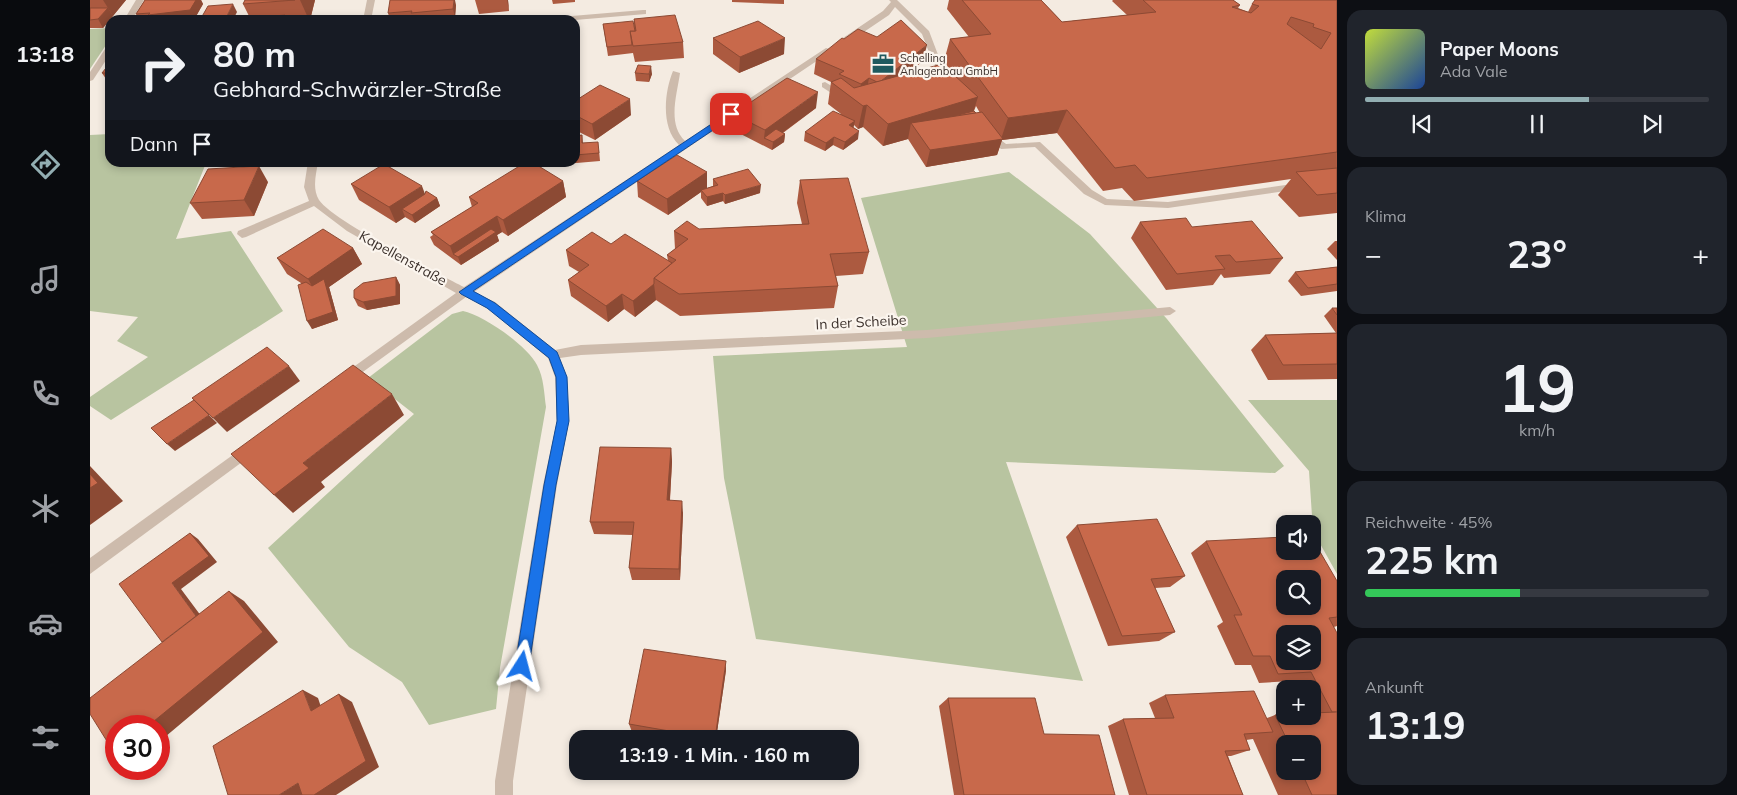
<!DOCTYPE html>
<html lang="de">
<head>
<meta charset="utf-8">
<style>
	:root { --surface:#171b24; --page:#20242c; --text:#f1f3f6; --muted:#9ea1a6; --line:#363941; --accent:#92aeb2 }
	body { margin:0; font-family:Mulish,sans-serif; background:var(--page); color:var(--text); height:100vh; display:flex; flex-direction:column; font-size:19px; white-space:nowrap }
	* { box-sizing:border-box; margin:0 }
	p { font-size:16px; color:var(--muted) }
	.icon { flex:none; width:28px; height:28px; fill:none; stroke:currentColor; stroke-width:2; stroke-linecap:round; stroke-linejoin:round }
	.map { position:relative; flex:1; overflow:hidden }
	.sheet { display:flex; flex-direction:column; gap:10px; padding:10px; background:#0d0f14; width:400px }
	.sheet>* { flex:none }
	.banner { position:absolute; left:15px; top:15px; width:475px; height:152px; border-radius:15px; box-shadow:0 2px 8px #0003; background:#171b24; color:var(--text); overflow:hidden }
	.buttons { position:absolute; left:1186px; top:515px; display:grid; gap:10px }
	.buttons a { display:grid; place-items:center; width:45px; height:45px; border-radius:10px; background:var(--surface); box-shadow:0 2px 8px #0003; font-size:25px }
	.speed { position:absolute; left:15px; top:715px; display:flex; gap:10px; font-size:25px; font-weight:700; text-align:center }
	.speed>* { display:grid; place-content:center; width:65px; height:65px; border-radius:50%; background:var(--surface); box-shadow:0 2px 8px #0003; line-height:1 }
	.speed .limit { border:8px solid #d22; background:#fff; color:#111 }
	.pin { position:absolute; display:grid; place-items:center; width:42px; height:42px; color:#fff; margin:-21px; border-radius:10px; box-shadow:0 2px 8px #0006 }
	.me { position:absolute; width:55px; margin:-28px; rotate:9deg; stroke-linejoin:round; filter:drop-shadow(0 0 4px #0008) }
	.turn { display:flex; align-items:center; gap:18px; height:105px; padding:0 25px; font-size:22px }
	.turn .icon { width:65px; height:65px; stroke-width:2.5 }
	.turn b { display:block; font-size:35px; line-height:42px }
	.then { display:flex; align-items:center; height:48px; padding:0 25px; background:#0003; gap:10px; font-size:19px }
	.big { font-size:38px; font-weight:700; line-height:1.1 }
	.sheet .tile { flex:1; display:flex; flex-direction:column; justify-content:center; gap:8px; min-width:0; padding:0 18px; border-radius:15px; background:var(--page) }
	.sheet .dial { align-items:center; gap:0 }
	.dial b { font-size:65px; line-height:1 }
	.song { display:flex; align-items:center; gap:15px }
	.cover { width:60px; height:60px; border-radius:8px; background:linear-gradient(135deg,hsl(70 70% 55%),hsl(220 70% 35%)) }
	.played { height:5px; border-radius:2px; background:linear-gradient(90deg,var(--accent) 65%,var(--line) 65%) }
	.keys { display:flex; justify-content:space-around; direction:ltr }
	.heat { display:flex; justify-content:space-between; align-items:center; font-size:28px; direction:ltr }
	.charge { height:8px; border-radius:4px; background:linear-gradient(90deg,#34c759 45%,var(--line) 0) }
	.trip { position:absolute; left:479px; top:730px; width:290px; height:50px; border-radius:15px; background:var(--surface); box-shadow:0 2px 8px #0003; font-weight:700; line-height:50px; text-align:center }
	main { display:flex; flex:1; min-height:0 }
	.tabs { display:flex; flex-direction:column; width:90px; justify-content:space-around; align-items:center; background:#090b0e; color:var(--muted) }
	.tabs .icon { width:35px; height:35px }
	.tabs .on { color:var(--accent) }
	.tabs b { font-size:22px; color:var(--text) }
	.map>svg:first-child { display:block }
	.green { fill:#b8c4a0 }
	.lines { fill:none; stroke-linecap:round; stroke-linejoin:round }
	.minor { fill:#cdbbac; fill-rule:evenodd }
	.wall { fill:#ac5a40; fill-rule:evenodd }
	.shaded-wall { fill:#8c4a34 }
	.building { fill:#c8694b; stroke:#8c4a34; fill-rule:evenodd }
	.route { fill:#1a73e8; stroke:#114b97 }
	.labels { text-anchor:middle; stroke-width:4.5; stroke-linejoin:round; paint-order:stroke }
	.far-poi-label { font-size:11px; fill:#3b302b; stroke:#fbf5ee; text-anchor:start }
	.street-label { font-size:14px; fill:#3b302b; stroke:#fbf5ee }
</style>
</head>
<body>
<main>
<nav class="tabs">
<b>13:18</b>
<svg class="icon on" aria-label="directions" viewBox="0 0 24 24"><path d="M12 3l9 9-9 9-9-9zM9 14v-3h6M13 9l2 2-2 2"/></svg>
<svg class="icon" aria-label="music" viewBox="0 0 24 24"><path d="M9 18V5l10-2v13"/><circle cx="6" cy="18" r="3"/><circle cx="16" cy="16" r="3"/></svg>
<svg class="icon" aria-label="phone" viewBox="0 0 24 24"><path d="M5 4h4l2 5-3 2q2 4 5 5l2-3 5 2v4C11 20 4 13 5 4z"/></svg>
<svg class="icon" aria-label="climate" viewBox="0 0 24 24"><path d="M12 3v18M4 7l16 10M4 17L20 7"/></svg>
<svg class="icon" aria-label="car" viewBox="0 0 24 24"><path d="M5 17H2v-5l4-1 3-4h7l3 4 3 1v5h-3M9 17h6M6 11h13"/><circle cx="7" cy="17" r="2"/><circle cx="17" cy="17" r="2"/></svg>
<svg class="icon" aria-label="filters" viewBox="0 0 24 24"><path d="M4 7h16M4 17h16"/><circle cx="9" cy="7" r="2"/><circle cx="15" cy="17" r="2"/></svg>
</nav>
<div class="map">
<svg width="1247" height="795" viewBox="0 0 1247 795">
	<rect width="100%" height="100%" fill="#f4ebe1"/>
	<g class="green">
		<polygon points="20,28 20,39 0,69 0,29"/>
		<polygon points="20,134 20,162 116,163 86,239 141,231 193,311 21,420 0,406 0,397 58,357 27,341 48,317 0,311 0,135"/>
		<polygon points="919,172 1000,234 1077,319 1194,466 1185,473 916,462 993,681 666,639 634,478 623,356 817,347 771,198"/>
		<path d="M373,311C393,315 438,346 447,365C454,378 454,393 456,407L410,668L406,709L339,725L312,682L259,647L178,548L324,414L278,378L362,314Z"/>
		<polygon points="1158,400 1247,400 1247,574 1223,531 1219,471"/>
	</g>
	<g class="lines">
		<g class="minor">
			<polygon points="46,0 54,0 42,20 34,20"/>
			<polygon points="277,0 285,0 281,20 273,20"/>
			<polygon points="799,0 807,0 839,31 850,60 862,79 861,81 855,81 842,60 832,34 805,7 799,15 759,42 753,42 753,38 793,11 801,2"/>
			<polygon points="553,10 556,10 556,14 485,20 454,20 458,18"/>
			<polygon points="17,46 20,46 20,54 3,80 0,81 0,72"/>
			<path d="M736,48L743,50L384,292L405,302L465,350L491,345L837,330L1080,307L1086,311L1080,315L837,338L491,355L470,358L477,377L479,421L467,485L423,781V795H405V781L453,485L467,421L465,377L458,358L397,308L376,297L259,382H251L249,379L251,376L366,293L257,231L224,206L156,237L152,238L147,234L148,231L219,201L214,187L218,162H228C226,175 222,188 229,200C242,220 348,274 374,287L589,145C571,128 574,93 583,71L590,73C587,95 577,124 595,141Z"/>
			<polygon points="735,82 758,96 758,100 752,100 732,87 732,83"/>
			<polygon points="898,130 916,144 950,142 1002,190 1017,199 1078,202 1209,183 1214,186 1209,189 1078,208 1015,205 994,194 945,147 911,149 893,133"/>
			<polygon points="158,444 163,446 165,450 163,454 0,574 0,558"/>
		</g>
	</g>
	<g class="wall">
		<polygon points="0,0 36,0 13,28 0,28"/>
		<polygon points="55,0 111,0 113,4 105,18 91,20 50,20 46,14"/>
		<polygon points="155,0 225,0 220,20 225,20 153,20 160,18 153,4"/>
		<polygon points="385,0 418,0 419,11 389,14"/>
		<polygon points="462,0 485,0 485,2 463,4"/>
		<polygon points="642,0 694,0 694,4 642,2"/>
		<path d="M859,0H951L972,22L1037,15L1022,1L1023,0H1143L1150,5L1148,8L1158,12L1162,4L1247,0V213L1209,217L1188,195L1201,179L1044,201L1032,188L1013,191L967,133L912,140L907,155L836,167L818,139L793,146L773,127L768,129L764,125L763,128L768,139L753,150L743,145L735,151L714,141L715,132L751,114L738,104L741,82L724,74L726,59L833,61L818,73H862L854,61L860,39L879,37L857,9ZM886,106L890,113H886L884,111Z"/>
		<polygon points="366,5 365,17 337,20 324,20 323,19 300,20 298,13"/>
		<polygon points="544,19 593,42 594,58 545,62 543,53 518,56 513,24 544,27"/>
		<polygon points="485,33 488,52 485,52"/>
		<polygon points="623,38 694,54 649,73 623,54"/>
		<polygon points="20,67 20,82 18,82 12,73"/>
		<polygon points="545,73 562,74 559,82 546,81"/>
		<polygon points="485,101 541,115 505,140 485,130"/>
		<polygon points="726,108 693,133 695,134 694,142 682,150 643,130 643,114"/>
		<polygon points="492,135 493,143 509,150 510,161 463,165 463,162 485,162 485,136"/>
		<polygon points="617,172 617,188 615,189 623,186 623,179 670,193 635,204 633,201 617,206 611,198 611,192 578,215 548,197 547,181"/>
		<polygon points="710,180 779,252 773,274 746,276 748,286 744,308 590,316 566,300 545,317 534,309 518,322 481,296 478,280 489,272 479,266 476,250 521,244 578,261 577,255 585,249 584,231 609,229 712,224 707,203"/>
		<polygon points="473,181 476,197 418,236 412,232 407,235 409,241 371,265 344,245 340,237 343,235 341,232 382,207 379,197"/>
		<polygon points="178,182 164,216 112,219 100,203"/>
		<polygon points="261,184 335,194 347,198 350,206 325,223 315,217 306,223 269,200"/>
		<polygon points="1050,222 1102,227 1193,258 1180,274 1134,278 1131,274 1123,285 1076,290 1041,238"/>
		<polygon points="1245,241 1247,241 1247,260 1237,249"/>
		<polygon points="263,248 272,264 239,287 248,320 222,329 211,283 197,274 187,258"/>
		<polygon points="1247,267 1247,291 1211,296 1198,281 1205,272"/>
		<polygon points="306,277 310,285 310,304 277,310 268,306 264,298"/>
		<polygon points="1242,308 1247,308 1247,379 1178,380 1161,350 1175,335 1246,333 1234,316"/>
		<polygon points="581,448 582,462 580,500 593,513 590,580 542,580 539,568 543,535 504,534 500,522"/>
		<polygon points="987,525 1095,576 1080,587 1065,588 1085,632 1069,641 1018,646 976,537"/>
		<path d="M1116,541L1247,581V626L1244,627L1247,795H1188L1163,739L1156,740L1160,750L1141,756H1138L1153,795H1039L1018,726L1033,719L1065,718L1059,703L1075,695L1177,718L1185,715L1222,716V689H1204L1201,681L1169,683L1161,665H1145L1127,626L1133,622L1101,553ZM1195,744H1222V771H1195Z"/>
		<polygon points="636,670 626,739 584,739 542,732 539,724"/>
		<polygon points="858,698 954,734 1025,795 864,795 849,706"/>
	</g>
	<g class="shaded-wall">
		<polygon points="13,0 36,0 23,16"/>
		<polygon points="106,0 111,0 113,4 105,18 91,20 61,20 58,15"/>
		<polygon points="210,0 225,0 220,20 219,20"/>
		<polygon points="364,0 365,0 366,5 365,17 363,9"/>
		<polygon points="417,0 418,0 419,11"/>
		<polygon points="143,4 147,12 143,20 135,20"/>
		<polygon points="18,8 23,16 13,28 8,19"/>
		<polygon points="195,15 197,20 193,20"/>
		<polygon points="695,38 694,54 649,73 650,57"/>
		<polygon points="837,45 833,61 785,99 789,83"/>
		<polygon points="561,66 562,74 559,82 559,74"/>
		<polygon points="779,78 776,94 769,100 771,84"/>
		<polygon points="728,92 726,108 681,141 674,138 675,130"/>
		<polygon points="888,97 881,119 821,123 818,139 793,146 798,124"/>
		<polygon points="540,99 541,115 505,140 502,124"/>
		<polygon points="777,105 773,127 768,129 773,106"/>
		<polygon points="977,110 967,133 912,140 907,155 836,167 840,150 911,139 918,118"/>
		<polygon points="765,121 763,129 759,125"/>
		<polygon points="769,131 768,139 753,150 755,142"/>
		<polygon points="695,134 694,142 682,150 683,142"/>
		<polygon points="744,137 743,145 735,151 736,143"/>
		<polygon points="169,166 178,182 164,216 154,200"/>
		<polygon points="617,172 617,188 612,191 611,190 611,192 578,215 577,199"/>
		<polygon points="473,181 476,197 418,236 413,220"/>
		<polygon points="671,185 670,193 635,204 635,195"/>
		<polygon points="332,186 338,202 312,209 315,217 306,223 299,207"/>
		<polygon points="633,193 633,201 617,206 617,197"/>
		<polygon points="347,198 350,206 325,223 322,215"/>
		<polygon points="407,216 412,232 407,235 409,241 371,265 368,257 363,254 366,262 360,246"/>
		<polygon points="263,248 272,264 239,287 248,320 222,329 217,321 227,295 218,279"/>
		<polygon points="306,277 310,285 310,304 277,310 273,302"/>
		<polygon points="564,284 566,300 545,317 543,301"/>
		<polygon points="532,294 534,309 518,322 516,306"/>
		<polygon points="199,366 210,381 137,432 123,418"/>
		<polygon points="302,394 314,415 231,482 235,487 203,513 184,495 213,463"/>
		<polygon points="119,415 127,423 85,451 77,444"/>
		<polygon points="581,448 582,462 579,513 577,500"/>
		<polygon points="0,466 33,501 0,525"/>
		<polygon points="592,501 593,513 590,580 589,569"/>
		<polygon points="100,533 108,539 127,562 91,589 120,628 111,623 82,583"/>
		<polygon points="139,591 154,601 188,642 69,742 69,726 58,726"/>
		<polygon points="636,661 636,670 626,739 625,739"/>
		<polygon points="213,690 228,698 235,719 221,711"/>
		<polygon points="249,694 262,702 289,767 246,795 224,795"/>
		<polygon points="208,783 213,795 189,795"/>
	</g>
	<g class="building">
		<polygon points="55,0 106,0 100,10 58,15 60,13 46,14"/>
		<polygon points="155,0 205,0 153,4"/>
		<polygon points="300,0 364,0 363,9 321,13 322,11 298,13"/>
		<path d="M872,0H951L972,22L1066,12L1053,0H1143L1150,5L1142,7L1161,13L1169,6L1162,4L1165,0H1247V152L1057,178L1045,165L1025,168L977,110L918,118L860,39L901,34ZM1201,17L1224,24L1223,27L1241,33L1231,49L1197,24Z"/>
		<polygon points="143,4 135,20 110,20 118,6"/>
		<polygon points="0,8 18,8 8,19 0,20"/>
		<polygon points="195,15 193,20 153,20 153,19"/>
		<polygon points="585,15 593,42 543,46 540,31 546,31 544,19"/>
		<polygon points="811,20 837,45 791,81 787,82 779,78 771,84 749,74 754,71 726,59 752,38 754,39 768,29 787,37"/>
		<polygon points="543,21 545,31 540,31 542,45 517,47 513,24"/>
		<polygon points="668,21 695,38 650,57 623,38"/>
		<polygon points="485,33 487,43 485,43"/>
		<polygon points="852,64 888,97 798,124 777,105 773,106 741,82 751,78 764,88"/>
		<polygon points="548,65 561,66 559,74 545,73"/>
		<polygon points="20,67 20,73 12,73 16,68"/>
		<polygon points="697,78 728,92 675,130 643,114"/>
		<polygon points="510,85 540,99 502,124 485,115 485,101"/>
		<polygon points="743,111 765,121 759,125 769,131 755,142 744,137 736,143 715,132"/>
		<polygon points="884,111 886,113 860,117"/>
		<polygon points="892,112 913,139 840,150 821,123"/>
		<polygon points="686,129 695,134 683,142 674,138"/>
		<polygon points="492,135 492,143 508,142 509,153 485,155 485,136"/>
		<polygon points="587,155 617,172 577,199 547,181"/>
		<polygon points="436,162 442,162 473,181 413,220 407,216 360,246 341,232 388,203 379,197"/>
		<polygon points="294,164 332,186 299,207 261,184"/>
		<polygon points="169,166 154,200 100,203 118,169"/>
		<polygon points="1247,168 1247,193 1227,195 1206,172"/>
		<polygon points="658,169 671,185 635,195 633,193 617,197 611,190 628,185 623,179"/>
		<polygon points="758,178 779,252 740,254 748,286 589,294 564,278 586,260 577,255 598,239 584,231 597,221 609,229 719,224 710,180"/>
		<polygon points="336,191 347,198 322,215 312,209 335,194"/>
		<polygon points="1096,218 1102,227 1162,221 1193,258 1146,262 1140,255 1125,256 1135,269 1087,274 1050,222"/>
		<polygon points="233,229 263,248 218,279 187,258"/>
		<polygon points="401,229 406,232 368,257 363,254"/>
		<polygon points="502,232 521,244 535,234 582,263 564,278 564,284 543,301 532,294 516,306 478,280 499,265 476,250"/>
		<polygon points="1247,267 1247,284 1218,288 1205,272"/>
		<polygon points="306,277 306,296 273,302 264,298 264,290 273,283"/>
		<polygon points="234,279 243,312 217,321 208,285 216,282 222,286"/>
		<polygon points="1242,308 1247,308 1247,315"/>
		<polygon points="1247,333 1247,364 1193,365 1175,335"/>
		<polygon points="177,347 199,366 123,418 102,398"/>
		<polygon points="263,365 302,394 213,463 219,468 184,495 141,454"/>
		<polygon points="104,400 119,415 77,444 61,428"/>
		<polygon points="510,447 581,448 577,500 592,501 589,569 539,568 544,522 500,522"/>
		<polygon points="0,474 8,483 0,488"/>
		<polygon points="1067,519 1095,576 1061,579 1085,632 1032,636 987,525"/>
		<polygon points="100,533 119,556 82,583 106,616 72,642 29,584"/>
		<path d="M1195,537V551H1222V538L1247,581V617L1239,618L1247,633V712H1242L1221,672L1188,674L1180,656H1163L1144,615H1152L1116,541ZM1195,579H1222V606H1195ZM1195,634H1222V661H1195Z"/>
		<polygon points="139,591 173,632 58,726 26,726 26,753 25,754 0,714 0,698"/>
		<polygon points="554,649 636,661 625,739 539,724"/>
		<polygon points="213,690 221,711 249,694 276,761 224,795 212,795 208,783 189,795 138,795 123,746"/>
		<polygon points="1164,691 1183,732 1154,734 1160,750 1135,751 1153,795 1057,795 1033,719 1084,718 1075,695"/>
		<polygon points="858,698 945,698 954,734 1009,735 1025,795 874,795"/>
		<polygon points="1247,712 1247,795 1222,795 1211,771 1222,771 1222,744 1199,744 1185,715 1195,714 1195,716 1222,716 1222,713"/>
	</g>
	<polygon class="route" points="641,111 645,114 644,116 383,291 405,303 467,352 477,377 479,421 466,485 439,666 437,671 432,673 427,671 425,666 454,485 467,421 466,377 459,358 397,308 371,294 369,292"/>
	<defs>
		<g id="office-bare" transform="scale(1.725)"><path d="M-6-3h4V-5.5h4V-3h4V5H-6ZM-1-4.5V-3h2v-1.5ZM-6 0V1H6V0Z" fill="#1f5a5e" stroke="#fbf5ee" stroke-width="2.5" paint-order="stroke"/></g>
	</defs>
	<g fill-rule="evenodd">
		<use href="#office-bare" x="793" y="64"/>
	</g>
	<g class="labels">
		<g class="far-poi-label">
			<text x="810" y="62">Schelling<tspan x="810" dy="13">Anlagenbau GmbH</tspan></text>
		</g>
		<g class="street-label">
			<text transform="translate(313 258) rotate(29)" y="5">Kapellenstraße</text>
			<text transform="translate(771 322) rotate(-3)" y="5">In der Scheibe</text>
		</g>
	</g>
</svg>
<div class="buttons">
<a><svg class="icon" aria-label="sound" viewBox="0 0 24 24"><path d="M4 9h4l5-4v14l-5-4H4zM17 9q2 3 0 6"/></svg></a>
<a><svg class="icon" aria-label="search" viewBox="0 0 24 24"><circle cx="10" cy="10" r="6"/><path d="M15 15l6 6"/></svg></a>
<a><svg class="icon" aria-label="layers" viewBox="0 0 24 24"><path d="M12 4l9 5-9 5-9-5zM3 14l9 5 9-5"/></svg></a>
<a>+</a>
<a>−</a>
</div>
<div class="speed"><div class="limit">30</div></div>
<div class="pin" style="left:641px;top:114px;background:#d93025"><svg class="icon" aria-label="arrive" viewBox="0 0 24 24"><path d="M6 21V4h12l-3 4 3 4H6"/></svg></div>
<svg class="me" style="left:432px;top:666px" viewBox="-20 -20 40 40"><path d="M0-17L14 15 0 8-14 15z" fill="#1a73e8" stroke="#fff" stroke-width="4"/></svg>
<div class="trip">13:19 · 1 Min. · 160 m</div>
<div class="banner">
<div class="turn"><svg class="icon" aria-label="right" viewBox="0 0 24 24"><path d="M7 20v-9h11M14 6l5 5-5 5"/></svg><div><b>80 m</b>Gebhard-Schwärzler-Straße</div></div>
<div class="then">Dann<svg class="icon" aria-label="arrive" viewBox="0 0 24 24"><path d="M6 21V4h12l-3 4 3 4H6"/></svg></div>
</div>
</div>
<section class="sheet">
<div class="tile">
<div class="song"><i class="cover"></i><div><b>Paper Moons</b><p>Ada Vale</p></div></div>
<div class="played"></div>
<div class="keys"><svg class="icon" aria-label="previous" viewBox="0 0 24 24"><path d="M18 5L8 12l10 7zM5 5v14"/></svg><svg class="icon" aria-label="pause" viewBox="0 0 24 24"><path d="M8 5v14M16 5v14"/></svg><svg class="icon" aria-label="next" viewBox="0 0 24 24"><path d="M6 5l10 7-10 7zM19 5v14"/></svg></div>
</div>
<div class="tile"><p>Klima</p>
<div class="heat"><a>−</a><b class="big">23°</b><a>+</a></div>
</div>
<div class="tile dial"><b>19</b><p>km/h</p></div>
<div class="tile"><p>Reichweite · 45%</p><b class="big">225 km</b><div class="charge"></div></div>
<div class="tile"><p>Ankunft</p><b class="big">13:19</b></div>
</section>
</main>
</body>
</html>
